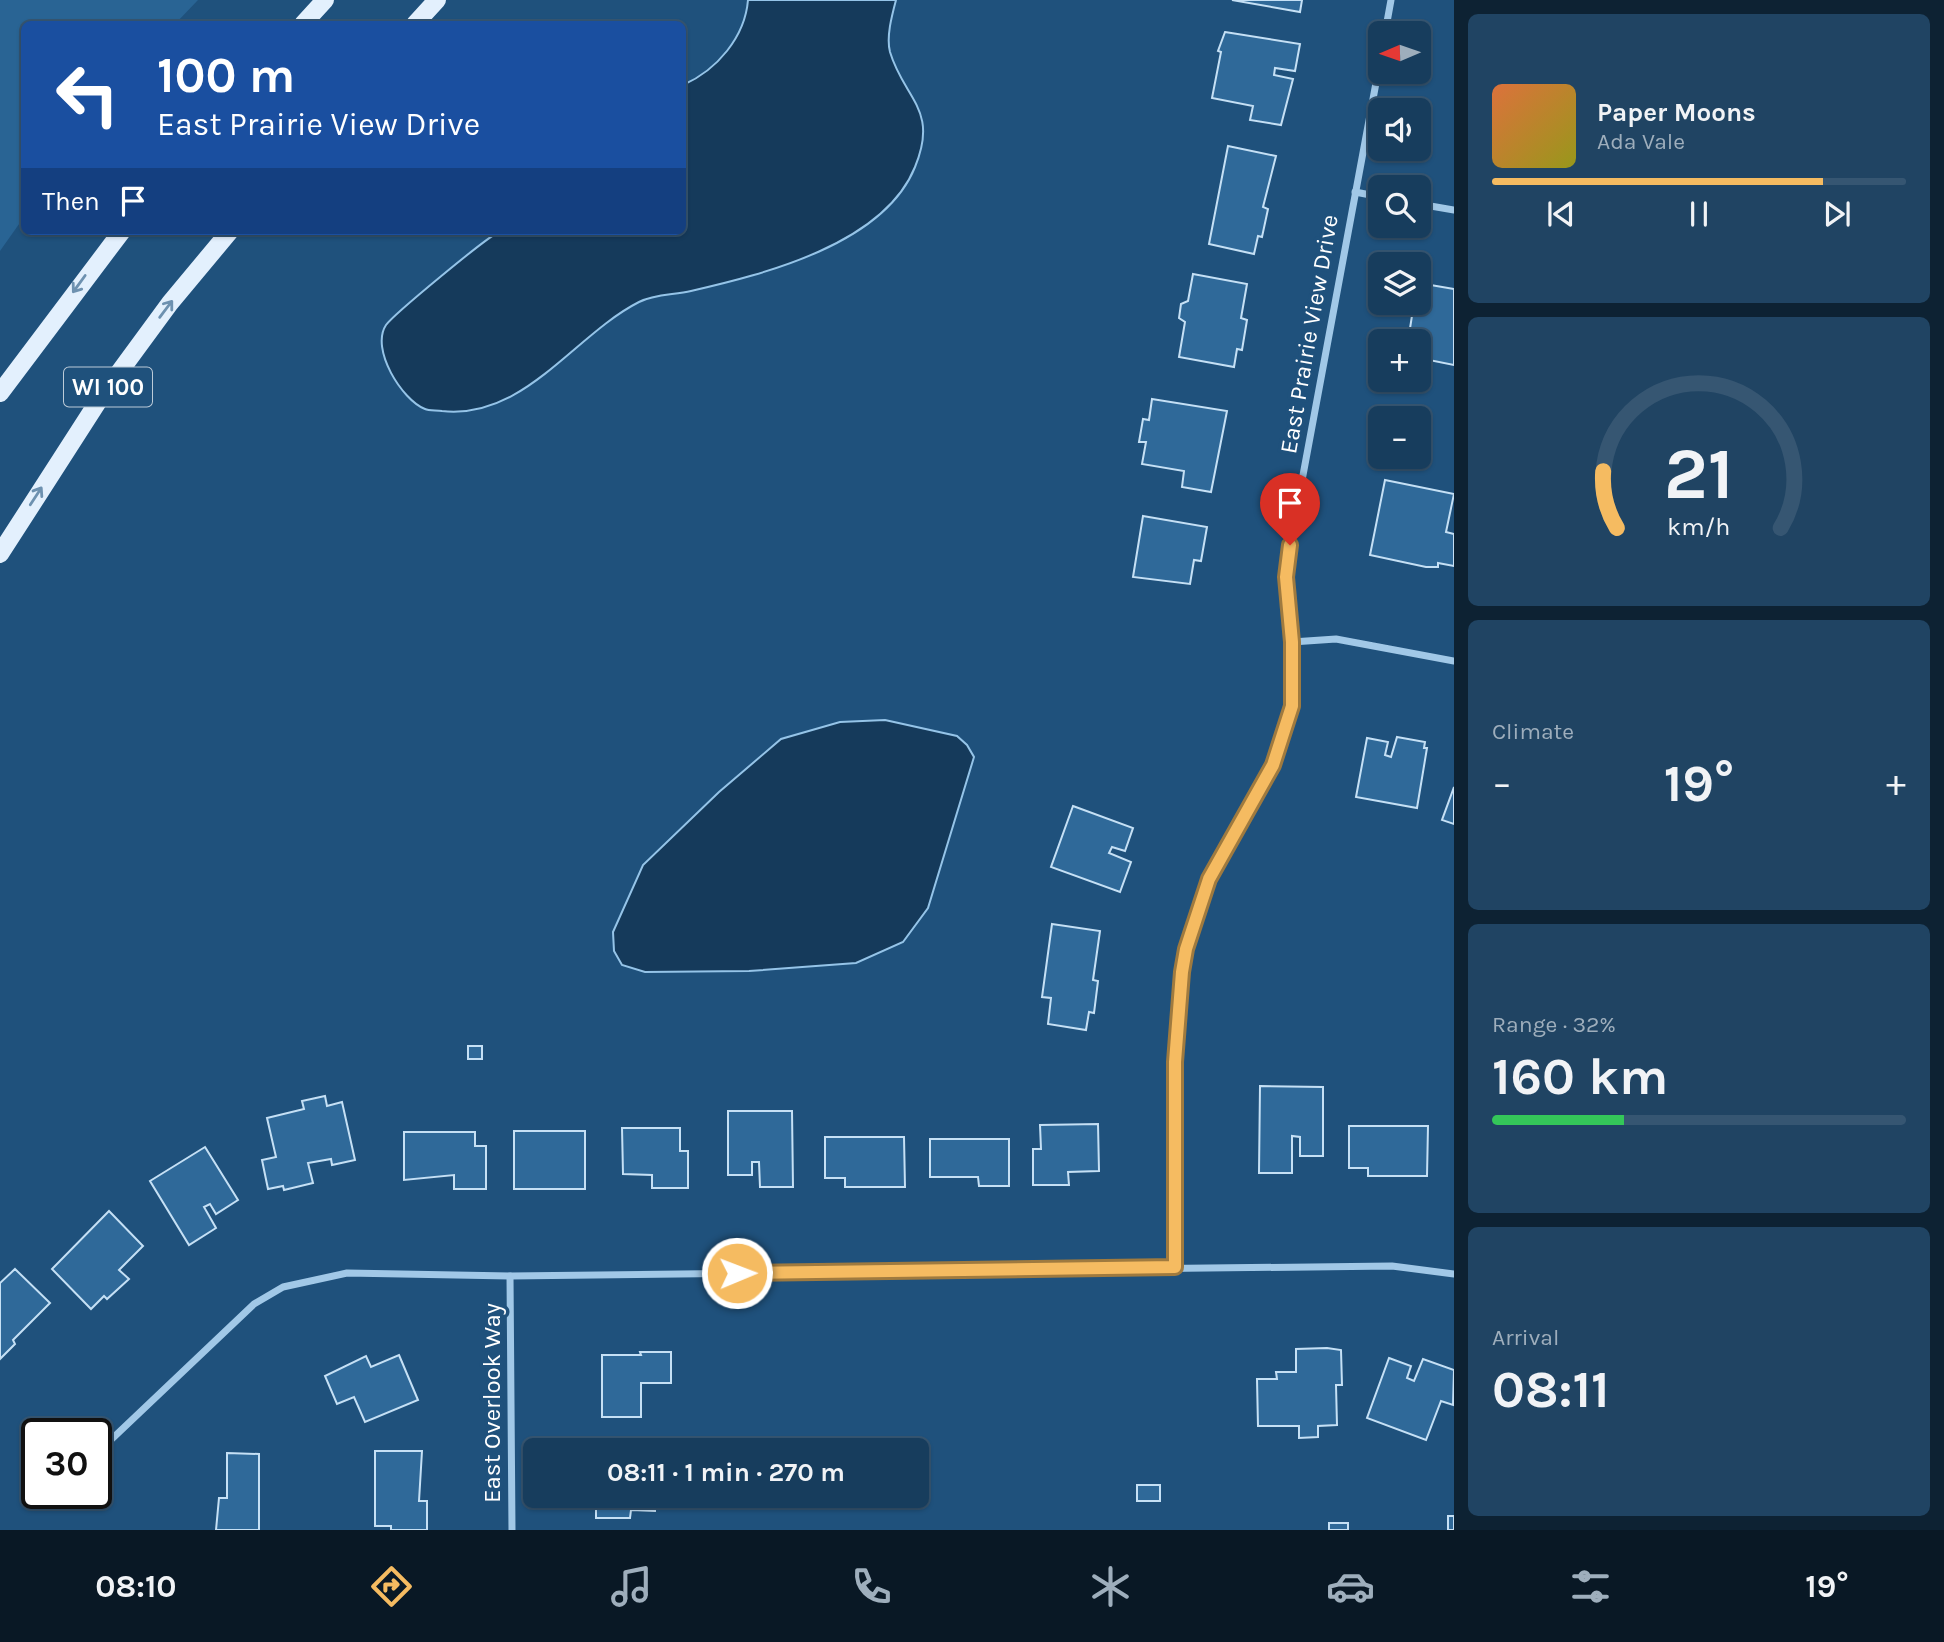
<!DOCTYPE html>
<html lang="en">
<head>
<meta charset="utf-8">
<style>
	:root { --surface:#173d5d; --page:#204463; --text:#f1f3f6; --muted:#9eaebc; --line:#365672; --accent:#f5bb61 }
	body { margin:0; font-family:Karla,sans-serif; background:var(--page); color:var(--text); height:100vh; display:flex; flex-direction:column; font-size:26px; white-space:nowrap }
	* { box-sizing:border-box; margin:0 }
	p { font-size:23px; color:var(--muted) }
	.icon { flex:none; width:38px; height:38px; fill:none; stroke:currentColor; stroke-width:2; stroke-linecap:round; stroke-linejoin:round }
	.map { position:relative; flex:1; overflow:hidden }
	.details { display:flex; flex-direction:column; gap:14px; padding:14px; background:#0d2233; width:490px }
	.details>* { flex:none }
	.banner { position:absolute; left:21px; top:21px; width:665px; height:214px; border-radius:10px; box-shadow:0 2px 5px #0004,0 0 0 2px var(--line); background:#1a4fa0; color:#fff; overflow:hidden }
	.needle { width:46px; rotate:268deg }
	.buttons { position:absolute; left:1368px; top:21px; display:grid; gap:14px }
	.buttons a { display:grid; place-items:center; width:63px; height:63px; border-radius:10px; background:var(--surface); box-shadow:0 2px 5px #0004,0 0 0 2px var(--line); font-size:35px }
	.speed { position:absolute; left:21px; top:1418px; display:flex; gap:14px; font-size:35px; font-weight:700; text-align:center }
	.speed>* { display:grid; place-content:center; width:91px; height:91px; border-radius:50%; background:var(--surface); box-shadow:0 2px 5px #0004,0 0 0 2px var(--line); line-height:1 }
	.speed .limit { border:4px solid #111; border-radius:10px; background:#fff; color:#111 }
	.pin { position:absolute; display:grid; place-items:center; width:60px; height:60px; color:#fff; margin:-72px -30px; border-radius:50% 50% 50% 0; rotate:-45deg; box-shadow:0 0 7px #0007 }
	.pin .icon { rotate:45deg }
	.me { position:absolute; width:77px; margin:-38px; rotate:89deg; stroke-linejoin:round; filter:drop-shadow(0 0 5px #0008) }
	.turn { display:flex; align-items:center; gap:24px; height:147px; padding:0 21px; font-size:32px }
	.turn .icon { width:91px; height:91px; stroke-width:2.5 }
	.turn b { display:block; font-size:49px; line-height:60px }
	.then { display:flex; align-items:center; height:66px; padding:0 21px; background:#0003; gap:14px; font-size:26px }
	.big { font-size:52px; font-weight:700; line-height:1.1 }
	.details .widget { flex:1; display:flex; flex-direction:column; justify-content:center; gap:10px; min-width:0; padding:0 24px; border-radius:10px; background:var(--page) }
	.details .dial { align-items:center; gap:0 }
	.dial svg { height:182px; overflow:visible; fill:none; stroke:var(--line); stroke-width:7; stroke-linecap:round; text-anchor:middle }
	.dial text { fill:var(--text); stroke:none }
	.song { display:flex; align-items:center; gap:21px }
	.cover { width:84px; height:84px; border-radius:10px; background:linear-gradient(135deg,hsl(20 70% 55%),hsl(60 70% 35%)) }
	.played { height:7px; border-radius:4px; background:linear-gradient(90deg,var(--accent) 80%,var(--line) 80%) }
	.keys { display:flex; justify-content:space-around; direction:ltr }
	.heat { display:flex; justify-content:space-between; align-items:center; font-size:38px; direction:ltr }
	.charge { height:10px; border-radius:5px; background:linear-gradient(90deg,#34c759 32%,var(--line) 0) }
	.trip { position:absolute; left:523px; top:1438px; width:406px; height:70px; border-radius:10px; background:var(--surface); box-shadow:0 2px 5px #0004,0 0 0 2px var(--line); font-weight:700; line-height:70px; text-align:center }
	.dock { display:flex; height:112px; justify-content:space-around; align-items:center; background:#091825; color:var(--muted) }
	.dock .icon { width:49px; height:49px }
	.dock .on { color:var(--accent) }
	.dock b { font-size:32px; color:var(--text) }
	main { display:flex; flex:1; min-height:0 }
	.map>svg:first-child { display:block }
	.green { fill:#296494 }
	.water { fill:#153a5b; stroke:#95c4e8; stroke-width:2 }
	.building { fill:#2f6999; stroke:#c5e0f5; stroke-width:2 }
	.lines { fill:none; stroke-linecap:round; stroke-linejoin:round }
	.minor { stroke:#a1c8e7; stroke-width:7 }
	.primary { stroke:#e3f0fd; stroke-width:18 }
	.oneway { stroke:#6d91b0 }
	.route-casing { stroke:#9f7a3f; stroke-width:18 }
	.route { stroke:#f5bb61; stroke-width:12 }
	.labels { text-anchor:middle; stroke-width:7; stroke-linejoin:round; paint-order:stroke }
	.shield { fill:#1f517c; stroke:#bccbd8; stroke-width:2 }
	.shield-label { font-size:23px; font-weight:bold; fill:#fff }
	.street-label { font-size:24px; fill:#fff; stroke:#1f517c }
</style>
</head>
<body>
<main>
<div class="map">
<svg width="1454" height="1530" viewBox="0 0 1454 1530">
	<rect width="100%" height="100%" fill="#1f517c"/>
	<polygon class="green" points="0,0 198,0 175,24 24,24 24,217 0,251"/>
	<g class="water">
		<path d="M748,0H896C892,15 886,37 890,52C904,99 939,109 915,167C884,244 765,274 691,291C674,295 654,294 639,302C574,335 524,420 442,411C437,410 429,411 425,409C402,400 370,349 386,325C394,314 487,237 499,232C510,227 529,231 541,231C588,231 635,231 682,231L683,85C717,70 745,37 748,0Z"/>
		<polygon points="885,720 957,736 967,745 974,757 928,908 903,942 856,963 749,971 645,972 622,965 614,951 613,932 643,865 719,792 781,739 840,722"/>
	</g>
	<g class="building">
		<polygon points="1232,0 1302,0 1300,12"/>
		<polygon points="1225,32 1300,44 1295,71 1275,68 1274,75 1293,79 1281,125 1250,120 1253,106 1212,98 1221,52 1218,51"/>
		<polygon points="1228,146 1276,156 1263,207 1268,209 1262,237 1258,236 1254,254 1209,244"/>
		<polygon points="1193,274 1247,284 1241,318 1247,320 1242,350 1237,349 1234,367 1179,357 1185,322 1179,318 1181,304 1188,301"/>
		<polygon points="1419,283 1454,289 1454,365 1419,358 1419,341 1408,341 1414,303 1419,303"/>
		<polygon points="1152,399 1227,411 1211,492 1182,487 1184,471 1142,464 1146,442 1139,442 1143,419 1149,420"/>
		<polygon points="1385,480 1454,494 1446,532 1454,534 1454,566 1438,563 1438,567 1426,567 1370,555"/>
		<polygon points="1143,516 1207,527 1201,561 1194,560 1190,584 1133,577"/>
		<polygon points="1397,737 1425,742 1424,748 1427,748 1417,808 1356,797 1367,738 1388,742 1385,755 1391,757"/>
		<polygon points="1454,787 1454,824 1442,820"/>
		<polygon points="1073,806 1133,828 1125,851 1112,847 1109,853 1131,862 1120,892 1051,867"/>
		<polygon points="1052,924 1100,931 1093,980 1098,981 1094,1013 1089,1012 1086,1030 1048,1024 1051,998 1042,997"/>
		<rect x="468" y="1046" width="14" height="13"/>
		<polygon points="1260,1086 1323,1087 1323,1156 1300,1156 1300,1137 1292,1136 1292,1173 1259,1173"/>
		<polygon points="325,1096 327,1106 342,1102 355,1160 332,1165 331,1159 308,1163 313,1183 284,1190 283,1186 268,1189 262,1160 276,1157 267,1118 304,1109 302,1101"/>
		<polygon points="728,1111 792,1111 793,1187 760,1187 759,1162 752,1162 752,1175 728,1175"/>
		<polygon points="1098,1124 1099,1171 1068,1172 1069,1185 1033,1185 1033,1149 1041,1149 1040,1125"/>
		<polygon points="1349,1126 1428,1126 1427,1176 1368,1176 1368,1168 1349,1168"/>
		<polygon points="622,1128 680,1128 680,1151 688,1151 688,1188 652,1188 652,1175 623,1174"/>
		<rect x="514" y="1131" width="71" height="58"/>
		<polygon points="404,1132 475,1132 475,1146 486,1146 486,1189 454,1189 454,1175 404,1180"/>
		<polygon points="825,1137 904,1137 905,1187 845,1187 845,1178 825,1178"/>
		<polygon points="930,1139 1009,1139 1009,1186 979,1186 978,1177 930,1177"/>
		<polygon points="205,1147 238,1200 216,1214 210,1204 204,1207 216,1228 189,1245 150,1181"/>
		<polygon points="109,1211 143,1246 119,1270 129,1279 107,1299 104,1296 91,1309 52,1269"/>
		<polygon points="15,1269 50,1303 13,1340 15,1344 0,1359 0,1283"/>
		<polygon points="1327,1348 1341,1350 1342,1385 1336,1385 1337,1425 1318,1426 1318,1437 1299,1438 1299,1426 1258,1426 1257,1379 1277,1379 1276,1372 1296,1372 1296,1349"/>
		<polygon points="640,1352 671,1352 671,1383 641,1383 641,1417 602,1417 602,1355 641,1355"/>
		<polygon points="399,1355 418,1400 365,1422 354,1397 337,1404 325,1376 366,1356 371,1367"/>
		<polygon points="1389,1358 1411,1366 1407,1378 1414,1381 1423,1359 1454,1370 1453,1405 1441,1401 1426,1440 1367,1418"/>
		<polygon points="375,1451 422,1451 419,1501 427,1501 427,1530 391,1530 391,1526 375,1526"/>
		<polygon points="227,1453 259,1454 259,1530 216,1530 219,1498 227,1498"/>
		<rect x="1137" y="1485" width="23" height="16"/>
		<polygon points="596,1496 656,1496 655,1511 631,1510 630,1518 596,1518"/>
		<rect x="1448" y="1516" width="6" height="14"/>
		<rect x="1329" y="1523" width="19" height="7"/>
	</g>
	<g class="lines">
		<g class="minor">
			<polyline points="1385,33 1391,0"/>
			<polyline points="1355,192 1381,197"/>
			<polyline points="1419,204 1454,210"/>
			<polyline points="1292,642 1336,639 1454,661"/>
			<polyline points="1175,1267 1175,1062 1179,996 1186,949 1209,879 1273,765 1292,707 1292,642 1286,577 1290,545 1381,56"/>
			<polyline points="510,1276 512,1530"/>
			<polyline points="96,1454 254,1304 283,1287 347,1273 510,1276 1392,1266 1454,1274"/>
		</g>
		<g class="primary">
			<polyline points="303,24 325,0"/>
			<polyline points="415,24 437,0"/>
			<polyline points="0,393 122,231"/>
			<polyline points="0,554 101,397 170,303 230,231"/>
		</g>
	</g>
	<defs><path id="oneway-shaft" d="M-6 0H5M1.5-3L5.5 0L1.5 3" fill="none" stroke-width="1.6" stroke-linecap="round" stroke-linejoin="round" transform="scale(1.75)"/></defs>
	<g class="oneway">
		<use href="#oneway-shaft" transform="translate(79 284) rotate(126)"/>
		<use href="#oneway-shaft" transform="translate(166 309) rotate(-53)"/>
		<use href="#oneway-shaft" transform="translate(36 496) rotate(-57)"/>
	</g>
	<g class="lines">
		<g class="route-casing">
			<polyline id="route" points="737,1273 1175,1267 1175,1062 1182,972 1186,949 1209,879 1273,765 1292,706 1292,642 1286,577 1290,545"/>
		</g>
		<use href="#route" class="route"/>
	</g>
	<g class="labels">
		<rect class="shield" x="64" y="367.5" width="88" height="39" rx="5"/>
		<g class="shield-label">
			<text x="108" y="395">WI 100</text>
		</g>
		<g class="street-label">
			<text transform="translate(1309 334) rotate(-80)" y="8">East Prairie View Drive</text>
			<text transform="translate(492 1403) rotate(-90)" y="8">East Overlook Way</text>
		</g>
	</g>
</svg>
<div class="buttons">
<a><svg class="needle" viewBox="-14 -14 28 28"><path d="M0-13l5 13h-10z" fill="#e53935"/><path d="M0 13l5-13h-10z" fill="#9eaebc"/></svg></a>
<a><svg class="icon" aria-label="sound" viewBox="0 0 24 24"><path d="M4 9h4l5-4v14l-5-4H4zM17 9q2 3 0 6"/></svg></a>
<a><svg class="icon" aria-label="search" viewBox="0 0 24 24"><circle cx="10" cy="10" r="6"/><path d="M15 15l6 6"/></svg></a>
<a><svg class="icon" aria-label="layers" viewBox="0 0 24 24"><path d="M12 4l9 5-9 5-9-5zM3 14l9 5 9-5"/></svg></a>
<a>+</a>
<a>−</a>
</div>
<div class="speed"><div class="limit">30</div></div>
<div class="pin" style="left:1290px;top:545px;background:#d93025"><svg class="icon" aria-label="arrive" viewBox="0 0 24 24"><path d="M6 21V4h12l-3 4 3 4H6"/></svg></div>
<svg class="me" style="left:737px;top:1273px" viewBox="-20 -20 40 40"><circle r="17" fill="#f5bb61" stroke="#fff" stroke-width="3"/><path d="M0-11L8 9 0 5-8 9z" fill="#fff"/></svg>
<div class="trip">08:11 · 1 min · 270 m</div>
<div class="banner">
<div class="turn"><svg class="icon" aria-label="left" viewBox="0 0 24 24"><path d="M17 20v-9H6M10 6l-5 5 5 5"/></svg><div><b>100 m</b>East Prairie View Drive</div></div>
<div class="then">Then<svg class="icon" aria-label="arrive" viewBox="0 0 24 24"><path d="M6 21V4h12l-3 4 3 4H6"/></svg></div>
</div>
</div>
<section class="details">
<div class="widget">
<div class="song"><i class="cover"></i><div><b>Paper Moons</b><p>Ada Vale</p></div></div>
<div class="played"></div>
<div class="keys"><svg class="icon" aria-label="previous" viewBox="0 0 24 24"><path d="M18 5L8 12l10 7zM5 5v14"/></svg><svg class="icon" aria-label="pause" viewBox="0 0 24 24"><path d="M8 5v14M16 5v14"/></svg><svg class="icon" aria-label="next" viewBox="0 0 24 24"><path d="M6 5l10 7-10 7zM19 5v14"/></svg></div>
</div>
<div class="widget dial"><svg viewBox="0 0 100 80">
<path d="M14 69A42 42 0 1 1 86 69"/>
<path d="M14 69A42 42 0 0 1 8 44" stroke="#f5bb61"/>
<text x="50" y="56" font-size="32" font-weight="700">21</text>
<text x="50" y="72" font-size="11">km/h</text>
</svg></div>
<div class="widget"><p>Climate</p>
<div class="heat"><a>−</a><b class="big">19°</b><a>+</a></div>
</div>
<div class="widget"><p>Range · 32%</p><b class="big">160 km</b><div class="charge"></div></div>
<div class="widget"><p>Arrival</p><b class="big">08:11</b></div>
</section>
</main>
<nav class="dock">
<b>08:10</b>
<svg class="icon on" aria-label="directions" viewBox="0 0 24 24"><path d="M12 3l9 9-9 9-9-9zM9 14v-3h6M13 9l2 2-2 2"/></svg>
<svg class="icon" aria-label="music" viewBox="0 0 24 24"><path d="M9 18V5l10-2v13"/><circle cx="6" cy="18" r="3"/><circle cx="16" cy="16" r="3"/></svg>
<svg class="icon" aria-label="phone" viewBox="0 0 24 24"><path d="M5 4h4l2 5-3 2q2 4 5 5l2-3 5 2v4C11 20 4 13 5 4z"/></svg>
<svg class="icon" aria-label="climate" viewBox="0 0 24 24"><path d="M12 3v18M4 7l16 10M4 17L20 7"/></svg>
<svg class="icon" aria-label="car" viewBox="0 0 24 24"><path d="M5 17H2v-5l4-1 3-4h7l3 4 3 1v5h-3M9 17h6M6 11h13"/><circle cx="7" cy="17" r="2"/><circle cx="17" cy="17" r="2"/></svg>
<svg class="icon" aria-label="filters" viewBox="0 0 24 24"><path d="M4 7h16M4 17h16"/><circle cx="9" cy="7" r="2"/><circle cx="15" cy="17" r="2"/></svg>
<b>19°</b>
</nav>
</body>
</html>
